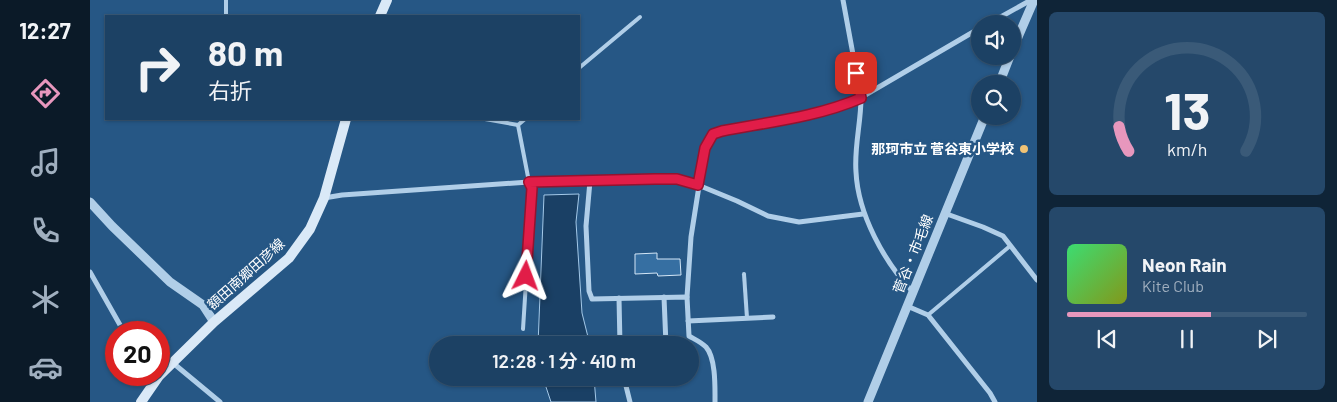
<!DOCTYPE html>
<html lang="ja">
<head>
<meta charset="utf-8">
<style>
	:root { --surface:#1c4164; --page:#25486a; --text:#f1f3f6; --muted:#a0afbf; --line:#3a5a78; --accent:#e797bd }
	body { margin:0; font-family:Barlow,"Noto Sans JP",sans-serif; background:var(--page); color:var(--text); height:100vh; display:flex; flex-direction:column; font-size:19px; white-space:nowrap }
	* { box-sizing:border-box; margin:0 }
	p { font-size:16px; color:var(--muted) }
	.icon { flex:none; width:28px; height:28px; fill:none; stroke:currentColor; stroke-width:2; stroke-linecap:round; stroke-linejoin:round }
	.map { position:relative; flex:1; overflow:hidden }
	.side { display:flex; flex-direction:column; gap:12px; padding:12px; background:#0f2437; width:300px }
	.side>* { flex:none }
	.banner { position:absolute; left:15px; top:15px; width:475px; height:105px; border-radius:0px; box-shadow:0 1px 4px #0004,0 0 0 1px var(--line); background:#1c4164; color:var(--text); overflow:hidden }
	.tools { position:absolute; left:881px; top:15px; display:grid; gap:10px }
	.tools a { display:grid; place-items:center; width:50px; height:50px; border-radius:50%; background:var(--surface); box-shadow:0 1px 4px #0004,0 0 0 1px var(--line); font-size:25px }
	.speed { position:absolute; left:15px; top:321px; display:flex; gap:10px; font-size:25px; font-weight:700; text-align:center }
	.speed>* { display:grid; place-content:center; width:65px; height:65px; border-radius:50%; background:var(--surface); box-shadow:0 1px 4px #0004,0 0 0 1px var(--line); line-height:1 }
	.speed .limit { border:8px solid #d22; background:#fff; color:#111 }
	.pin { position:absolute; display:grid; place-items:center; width:42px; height:42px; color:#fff; margin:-21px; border-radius:10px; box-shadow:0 2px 8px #0006 }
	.me { position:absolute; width:55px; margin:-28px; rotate:3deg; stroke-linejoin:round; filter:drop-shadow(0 0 4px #0008) }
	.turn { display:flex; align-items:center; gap:18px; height:105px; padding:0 20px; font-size:22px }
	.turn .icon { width:65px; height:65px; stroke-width:2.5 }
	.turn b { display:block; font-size:35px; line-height:42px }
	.side .card { flex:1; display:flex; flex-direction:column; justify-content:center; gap:8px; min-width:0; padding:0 18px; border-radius:8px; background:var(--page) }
	.side .dial { align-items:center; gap:0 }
	.dial svg { height:130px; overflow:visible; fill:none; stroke:var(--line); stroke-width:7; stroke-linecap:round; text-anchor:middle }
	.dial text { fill:var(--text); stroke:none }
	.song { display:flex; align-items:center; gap:15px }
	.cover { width:60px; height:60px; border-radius:8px; background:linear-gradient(135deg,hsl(140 70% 55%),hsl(70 70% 35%)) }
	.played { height:5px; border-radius:2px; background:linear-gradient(90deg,var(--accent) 60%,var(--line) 60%) }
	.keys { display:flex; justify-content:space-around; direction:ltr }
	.trip { position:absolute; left:339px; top:336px; width:270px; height:50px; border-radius:25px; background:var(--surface); box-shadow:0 1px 4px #0004,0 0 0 1px var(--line); font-weight:600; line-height:50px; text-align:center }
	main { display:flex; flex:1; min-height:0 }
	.tabs { display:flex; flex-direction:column; width:90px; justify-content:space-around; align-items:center; background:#0b1a28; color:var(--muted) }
	.tabs .icon { width:35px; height:35px }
	.tabs .active { color:var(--accent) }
	.tabs b { font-size:22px; color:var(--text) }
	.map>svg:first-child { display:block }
	.water { fill:#1a4065; stroke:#a4c9e9 }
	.building { fill:#366fa2; stroke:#d3e6f6 }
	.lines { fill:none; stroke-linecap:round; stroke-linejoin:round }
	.service { stroke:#b0cee8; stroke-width:4 }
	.minor { stroke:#b0cee8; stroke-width:5 }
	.tertiary { stroke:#b0cee8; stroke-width:9 }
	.secondary { stroke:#dae9f7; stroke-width:10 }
	.route-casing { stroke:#92132f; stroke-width:12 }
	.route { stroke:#e11d48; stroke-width:9 }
	.poi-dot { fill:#f1c375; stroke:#265785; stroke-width:2 }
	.labels { text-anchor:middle; stroke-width:5; stroke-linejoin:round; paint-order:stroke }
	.poi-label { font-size:14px; font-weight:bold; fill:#fff; stroke:#265785; text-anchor:end }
	.street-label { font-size:14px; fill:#fff; stroke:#265785 }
</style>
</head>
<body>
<main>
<nav class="tabs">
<b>12:27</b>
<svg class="icon active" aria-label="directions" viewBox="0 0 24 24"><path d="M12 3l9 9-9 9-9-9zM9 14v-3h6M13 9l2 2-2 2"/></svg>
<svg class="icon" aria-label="music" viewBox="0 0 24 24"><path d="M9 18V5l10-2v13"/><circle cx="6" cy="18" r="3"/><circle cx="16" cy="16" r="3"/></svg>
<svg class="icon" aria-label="phone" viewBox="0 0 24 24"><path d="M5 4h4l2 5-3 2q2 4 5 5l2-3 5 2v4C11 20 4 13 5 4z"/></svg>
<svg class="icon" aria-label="climate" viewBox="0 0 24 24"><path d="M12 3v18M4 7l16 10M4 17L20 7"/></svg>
<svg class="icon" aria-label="car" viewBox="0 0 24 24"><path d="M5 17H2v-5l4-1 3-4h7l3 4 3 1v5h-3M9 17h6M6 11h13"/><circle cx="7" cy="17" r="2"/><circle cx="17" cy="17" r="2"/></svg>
</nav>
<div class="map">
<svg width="947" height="402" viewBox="0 0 947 402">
	<rect width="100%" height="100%" fill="#265785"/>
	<g class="water">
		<polygon points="489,194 486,222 492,313 500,345 448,345 454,195"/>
		<polygon points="453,378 504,378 506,402 461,402"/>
	</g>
	<polygon class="building" points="567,253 567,259 590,259 591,275 568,276 567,273 545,274 545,254"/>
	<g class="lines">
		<g class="service">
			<polyline points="136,16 136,0"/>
			<polyline points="489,68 550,17"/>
			<polyline points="395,119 428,125"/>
			<polyline points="654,274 657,318"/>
			<polyline points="838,315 920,246"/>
			<polyline points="433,329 442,188 439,182 428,125 435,119"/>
		</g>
		<g class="minor">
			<path d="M753,0L771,98C771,123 764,147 766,172C768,214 794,262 823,292"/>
			<polyline points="898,24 941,0"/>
			<path d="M500,181L496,226L499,291L502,299L597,297L599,336C604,339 611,342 616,347C626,358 625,388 625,402"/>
			<polyline points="234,198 252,195 439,182 587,179 608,185 647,201 678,216 709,222 773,214"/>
			<polyline points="854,213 893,227 913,236 947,280"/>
			<polyline points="0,272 34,332"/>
			<polyline points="574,297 576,345"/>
			<polyline points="597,297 601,237 615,148 623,134 632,131 737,111 765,101 890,28"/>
			<polyline points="529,298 530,345"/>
			<polyline points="817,306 838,315 900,393 905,402"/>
			<polyline points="598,321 683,317"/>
			<polyline points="83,363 130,402"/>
			<polyline points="534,378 540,402"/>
		</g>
		<g class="tertiary">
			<polyline points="922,51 944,0"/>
			<polyline points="909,84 920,56"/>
			<polyline points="0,202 22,226 80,282 113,305 124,322"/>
			<polyline points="778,402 895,116"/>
		</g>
		<g class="secondary">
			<polyline points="290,16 297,0"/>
			<polyline points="51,402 69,376 124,322 199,258 220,229 234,198 256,119"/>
		</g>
	</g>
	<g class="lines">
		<g class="route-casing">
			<path id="route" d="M436,276L442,188L439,182L565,179H587L608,185L615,148L623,134L632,131C679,122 727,117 771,98L766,73"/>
		</g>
		<use href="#route" class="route"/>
	</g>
	<circle class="poi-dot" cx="934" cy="149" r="5"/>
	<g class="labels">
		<g class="poi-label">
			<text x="924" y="154">那珂市立 菅谷東小学校</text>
		</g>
		<g class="street-label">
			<text transform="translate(823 254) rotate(-68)" y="5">菅谷・市毛線</text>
			<text transform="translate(156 274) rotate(-42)" y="5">額田南郷田彦線</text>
		</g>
	</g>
</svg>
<div class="tools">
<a><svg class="icon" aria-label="sound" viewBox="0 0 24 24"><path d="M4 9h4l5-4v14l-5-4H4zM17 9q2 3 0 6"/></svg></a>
<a><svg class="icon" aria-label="search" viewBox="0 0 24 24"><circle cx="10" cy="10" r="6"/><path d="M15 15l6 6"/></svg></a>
</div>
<div class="speed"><div class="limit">20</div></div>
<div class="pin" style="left:766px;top:73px;background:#d93025"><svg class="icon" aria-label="arrive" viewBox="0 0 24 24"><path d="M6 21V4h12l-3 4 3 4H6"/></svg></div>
<svg class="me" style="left:436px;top:276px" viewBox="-20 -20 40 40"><path d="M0-17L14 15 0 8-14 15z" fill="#e11d48" stroke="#fff" stroke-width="4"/></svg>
<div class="trip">12:28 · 1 分 · 410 m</div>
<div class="banner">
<div class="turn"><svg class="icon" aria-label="right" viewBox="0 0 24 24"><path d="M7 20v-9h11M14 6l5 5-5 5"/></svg><div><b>80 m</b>右折</div></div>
</div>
</div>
<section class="side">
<div class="card dial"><svg viewBox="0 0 100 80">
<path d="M14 69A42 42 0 1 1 86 69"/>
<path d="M14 69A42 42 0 0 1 8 54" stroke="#e797bd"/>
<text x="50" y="56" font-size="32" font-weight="700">13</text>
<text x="50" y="72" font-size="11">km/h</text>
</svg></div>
<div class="card">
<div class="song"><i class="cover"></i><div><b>Neon Rain</b><p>Kite Club</p></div></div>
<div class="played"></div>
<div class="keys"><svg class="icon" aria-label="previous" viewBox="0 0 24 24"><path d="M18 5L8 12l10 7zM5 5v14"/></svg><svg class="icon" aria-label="pause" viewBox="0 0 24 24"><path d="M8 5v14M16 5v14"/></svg><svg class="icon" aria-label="next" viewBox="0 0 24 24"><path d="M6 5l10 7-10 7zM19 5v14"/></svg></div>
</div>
</section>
</main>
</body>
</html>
